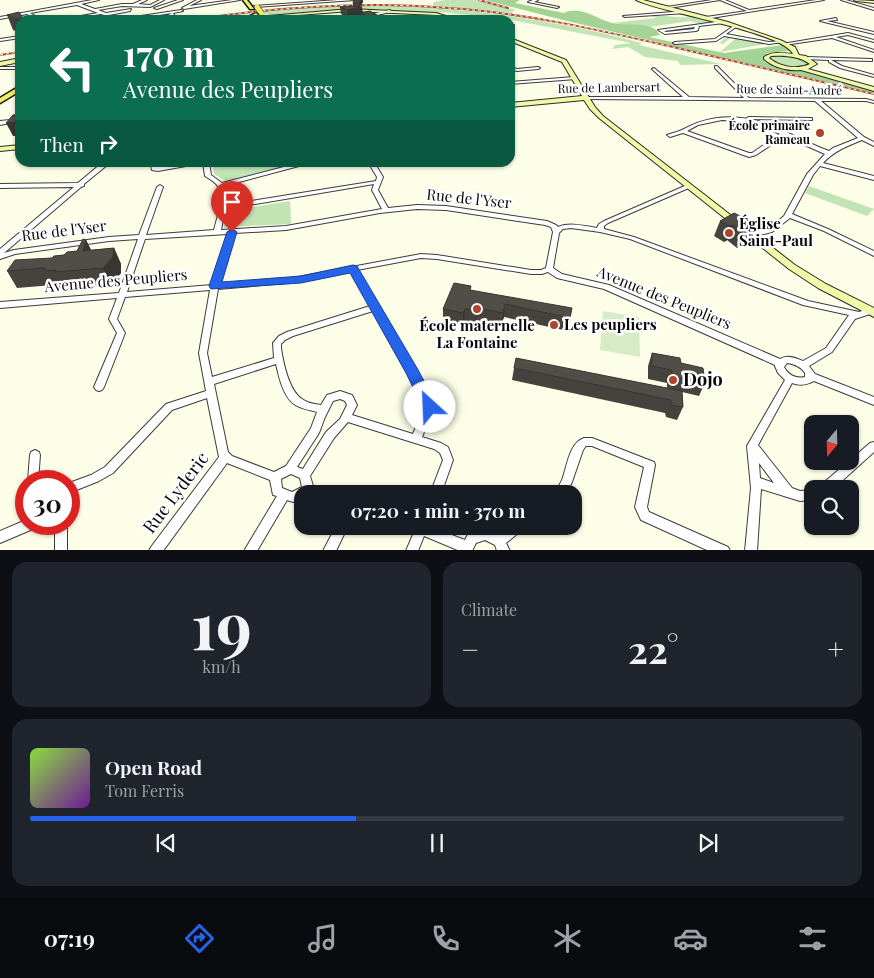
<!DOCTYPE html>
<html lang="en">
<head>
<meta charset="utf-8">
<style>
	:root { --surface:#171b24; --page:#20242c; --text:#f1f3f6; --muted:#9ea1a6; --line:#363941; --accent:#2563eb }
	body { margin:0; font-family:"Playfair Display",serif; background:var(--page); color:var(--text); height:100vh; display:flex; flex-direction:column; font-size:19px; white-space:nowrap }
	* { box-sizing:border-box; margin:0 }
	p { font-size:16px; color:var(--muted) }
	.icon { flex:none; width:28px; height:28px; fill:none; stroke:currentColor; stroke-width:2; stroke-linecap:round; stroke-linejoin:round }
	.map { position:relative; height:550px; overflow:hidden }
	.drawer { display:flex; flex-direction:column; gap:12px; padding:12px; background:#0d0f14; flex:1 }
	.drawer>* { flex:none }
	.hud { position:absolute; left:15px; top:15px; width:500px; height:152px; border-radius:15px; box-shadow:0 1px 4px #0004; background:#0b6e4f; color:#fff; overflow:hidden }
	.needle { width:32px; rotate:199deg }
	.tools { position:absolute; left:804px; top:415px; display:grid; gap:10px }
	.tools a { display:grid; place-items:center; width:55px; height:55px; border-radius:10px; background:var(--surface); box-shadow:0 1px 4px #0004; font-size:25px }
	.speed { position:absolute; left:15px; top:470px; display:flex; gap:10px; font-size:25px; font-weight:700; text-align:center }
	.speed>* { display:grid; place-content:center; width:65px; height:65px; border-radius:50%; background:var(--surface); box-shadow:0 1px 4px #0004; line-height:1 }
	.speed .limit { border:8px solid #d22; background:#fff; color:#111 }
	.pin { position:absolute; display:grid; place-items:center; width:42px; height:42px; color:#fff; margin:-51px -21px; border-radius:50% 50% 50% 0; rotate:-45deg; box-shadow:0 0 5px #0007 }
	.pin .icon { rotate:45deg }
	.me { position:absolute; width:55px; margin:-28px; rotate:335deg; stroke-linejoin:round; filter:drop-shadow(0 0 4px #0008) }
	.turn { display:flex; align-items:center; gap:18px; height:105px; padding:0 25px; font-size:22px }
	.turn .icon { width:65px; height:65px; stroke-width:2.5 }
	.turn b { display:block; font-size:35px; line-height:42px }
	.then { display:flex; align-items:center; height:48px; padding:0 25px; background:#0003; gap:10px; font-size:19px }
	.big { font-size:38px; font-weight:700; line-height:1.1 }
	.drawer .tile { flex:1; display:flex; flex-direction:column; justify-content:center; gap:8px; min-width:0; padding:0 18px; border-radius:15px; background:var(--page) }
	.drawer .dial { align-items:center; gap:0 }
	.dial b { font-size:65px; line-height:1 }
	.song { display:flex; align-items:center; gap:15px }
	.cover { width:60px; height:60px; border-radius:8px; background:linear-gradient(135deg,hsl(90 70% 55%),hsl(280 70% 35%)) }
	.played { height:5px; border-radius:2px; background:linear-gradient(90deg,var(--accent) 40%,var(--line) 40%) }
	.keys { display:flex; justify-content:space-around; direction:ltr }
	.heat { display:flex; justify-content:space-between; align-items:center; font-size:28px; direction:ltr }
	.drawer .tiles { flex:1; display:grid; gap:12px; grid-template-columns:1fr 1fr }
	.tile:last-child { grid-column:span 2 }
	.trip { position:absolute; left:294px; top:485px; width:288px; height:50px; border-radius:15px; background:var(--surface); box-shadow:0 1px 4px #0004; font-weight:700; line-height:50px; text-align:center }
	.tab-bar { display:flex; height:80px; justify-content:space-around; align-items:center; background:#090b0e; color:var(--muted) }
	.tab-bar .icon { width:35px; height:35px }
	.tab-bar .on { color:var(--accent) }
	.tab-bar b { font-size:22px; color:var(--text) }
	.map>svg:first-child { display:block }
	.green { fill:#c2e4b5 }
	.forest { fill:#a3d495 }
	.pitch { fill:#d6ecc6 }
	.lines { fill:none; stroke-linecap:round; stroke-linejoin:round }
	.street-casing { stroke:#3c3c3c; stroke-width:2 }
	.secondary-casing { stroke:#2b2b2b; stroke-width:2 }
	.primary-casing { stroke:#1a1a1a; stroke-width:3 }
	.street { fill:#fff; fill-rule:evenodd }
	.secondary { fill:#f0faa6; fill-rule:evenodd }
	.primary { fill:#efed65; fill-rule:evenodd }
	.rail-casing { stroke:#af442c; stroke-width:2 }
	.rail { stroke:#fff; stroke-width:1; stroke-dasharray:3; stroke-linecap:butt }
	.primary-bridge-casing { stroke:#1a1a1a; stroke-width:6; stroke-linecap:butt }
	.primary-bridge { stroke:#efed65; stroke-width:5 }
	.wall { fill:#46423d }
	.shaded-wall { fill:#393632 }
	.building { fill:#514d47; stroke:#393632 }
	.route { fill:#2563eb; stroke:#184099 }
	.poi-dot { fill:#af442c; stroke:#fff; stroke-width:2 }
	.labels { text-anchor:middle; stroke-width:5; stroke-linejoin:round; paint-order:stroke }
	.far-street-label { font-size:12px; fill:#090909; stroke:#fff }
	.far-poi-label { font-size:12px; font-weight:bold; fill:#090909; stroke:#fff; text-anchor:end }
	.street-label { font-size:15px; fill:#090909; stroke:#fff }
	.poi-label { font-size:15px; font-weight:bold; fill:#090909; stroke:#fff; text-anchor:start }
	.near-poi-label { font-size:18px; font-weight:bold; fill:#090909; stroke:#fff; text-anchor:start }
	.near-street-label { font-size:18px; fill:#090909; stroke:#fff }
</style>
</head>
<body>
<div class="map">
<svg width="874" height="551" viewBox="0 0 874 551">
	<rect width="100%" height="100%" fill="#fdfee7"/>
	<g class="green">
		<polygon points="445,0 476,0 516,10 509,13 428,5 433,5 434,2"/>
		<path d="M365,5C460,6 550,19 642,43L639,45L721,64L680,65L678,61L645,57L628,47L612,49L615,45L631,43L502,18L441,12L439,13L348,9L270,15L265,14L263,11L319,6Z"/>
		<path d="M681,13L718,22L700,24L691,21L649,27L612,23L656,18L652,16C665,15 675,18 688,17Z"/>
		<polygon points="727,37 765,43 765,44 720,52 735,39 731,38 723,44 719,43"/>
		<path d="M774,55L795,56L811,64C798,70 782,67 770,59V57Z"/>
		<polygon points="212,163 212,162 307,163 227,182 214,174"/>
		<polygon points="809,186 874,209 867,216 805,193"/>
		<polygon points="290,201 291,224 224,227 226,212 228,211"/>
	</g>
	<path class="forest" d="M485,0H520L515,3L564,13C580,5 596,19 612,23C625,26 643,22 655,29C657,31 658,32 660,35L649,37L724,53L783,45L789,49V51L768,53L763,57L764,60C777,68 791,66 805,71C828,79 851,85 874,90V93L563,20Z"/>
	<polygon class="pitch" points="603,311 639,317 640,357 600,350"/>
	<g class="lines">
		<g class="street-casing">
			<g id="street">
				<polygon points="92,0 99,0 81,4 95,9 122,4 133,4 142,0 147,0 138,4 150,5 160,0 164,0 150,7 122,6 98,10 106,13 131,9 130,11 109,15 121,19 181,10 183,11 173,13 174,15 164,20 159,20 172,13 127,20 118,20 101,14 66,20 58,20 98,13 77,5 30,13 42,20 37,20 27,14 0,19 0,17"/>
				<polygon points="178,0 183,0 157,9 154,8"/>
				<polygon points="197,0 201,0 189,6 232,0 240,0 184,9 182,8"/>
				<polygon points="338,0 355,0 256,7 254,6"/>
				<polygon points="533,0 538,0 534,2 559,7 557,8 528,2"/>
				<polygon points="712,0 720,0 669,8 667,7"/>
				<polygon points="720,0 725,0 749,10 816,0 824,0 705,19 706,17 747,11"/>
				<polygon points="841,0 846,0 874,8 874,10"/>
				<polygon points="390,10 391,12 353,20 346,20"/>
				<polygon points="685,11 686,13 625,17 623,16"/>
				<polygon points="836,18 837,20 827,21 874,32 874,34 820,21"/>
				<path d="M723,21L724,23L699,26L698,30L696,31L665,34L658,30ZM695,27L694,29L666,32L664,31Z"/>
				<polygon points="735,25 736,27 726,34 769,42 781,41 783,42 769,44 724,36 716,41 675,44 673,43 675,42 715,39"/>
				<polygon points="848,33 874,40 874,42 848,35 836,37 874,50 874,52 832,38 784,45 782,44"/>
				<polygon points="20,36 20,38 0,41 0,39"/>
				<polygon points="806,57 872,59 872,61 871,61 831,60 842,66 874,75 874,77 840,68 829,62 829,60 805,59 804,58"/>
				<path d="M715,66H717L749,98L866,99L874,101V103L866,101H821L864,137L874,142V146L862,140C847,146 834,151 823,163L874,176V180L820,166L813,175L792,214L828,229L874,251V256L824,231L790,218L772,232L751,237L748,235L749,234L768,229L784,216L807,174L825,154L784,136L756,155L749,157L683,133L670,137L667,135C672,133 678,132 682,130C704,118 724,115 749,119L747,118L749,117L812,118V120H810L749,119C778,125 802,141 829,151L833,148L858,138L815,101L585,99L583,98L585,97H683L653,70L652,69L654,68L689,97L744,98L715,68ZM722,120C745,121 760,125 780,134L752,153H749L687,131L698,125Z"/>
				<rect x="0" y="67" width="20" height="2"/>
				<polygon points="510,67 517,69 538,67 540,68 538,69 517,71 510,69"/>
				<polygon points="574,77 576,78 576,79 510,84 510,82"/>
				<polygon points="20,119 20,121 0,125 0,121"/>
				<path d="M103,162H121L106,166L84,184V186L81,187L4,253L14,250L109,237L139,235L157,187L160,185L163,187L146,235L214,230C217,218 226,192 215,183C212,180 208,178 205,176L203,162H209L211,175L222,183L303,162H314L224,186L226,197V205L376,181L377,177L368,162H374L383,177L378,190L388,208L417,205L446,206L547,221L556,225L558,227C570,222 584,226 597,228L599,224L604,221L687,185H691V187L608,223L604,226V229L634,237L808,301L859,312L870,308L873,309L874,311L873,313L855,319L832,352L809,366L815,374L874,397V405L814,381C807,385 800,386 792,383L758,445L792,488L800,491L812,490V500L800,501L761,489L757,551H745L751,488L747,446L785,380L778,373L775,366V365L604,289L557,278L548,272L542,274H531L437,259L421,258L357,270L377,305L380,307L379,308L435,405L422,437L441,443L448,447L453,460L441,494H430L443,460L440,453L434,449L348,422L334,438L310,476L313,486L326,490L327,494H302V498L293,502L287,500L257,551H244L277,496L273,495L270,480L227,463L163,551H149L151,547L219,457L207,398L172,410L113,473L99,481L69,493V483L91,475L105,467L166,404L206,391L199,353L210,290L125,297L117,319L125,333L104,387L102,390L99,391L96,390L94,387L117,333L109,319L117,298L0,308V302L119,293L138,239L109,241L15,254L0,259V249L74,187L0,188V184L78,183ZM374,184L372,190L382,209L286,226L221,230L225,209ZM417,209L446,210L545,225L551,227L553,232L546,268L541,270H531L437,255L421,254L287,279L219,284L235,233L286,230L380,213ZM571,228L600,232L630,239L803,305L849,315L826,348L803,361C796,358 787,354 780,359L609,285L562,274L553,268L559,233L563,229ZM228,234L212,285L127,292L145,239ZM351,271L370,306L287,332L279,336L273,343L274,358L212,377L207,353L218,289L287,283ZM373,311L425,405L413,434L352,415L357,405L352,395L340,391L327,395L321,405C315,404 307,403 302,399C289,391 283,362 281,348V344L285,340L293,336ZM787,363C795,364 801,367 805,373V377C796,379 788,375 784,367ZM276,364C279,377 283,396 294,404C301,409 310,410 317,412L311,428L286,466L274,472L232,456L228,452L214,384ZM340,399L345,401L347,405L340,419L326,432L303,469L297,467L319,433L325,417L333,401ZM759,463L774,483L760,478ZM291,474L300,478L302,487L292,492L282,488L281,479Z"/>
				<polygon points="183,162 189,162 189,164 186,166 158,171 152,170 151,166 154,164 158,167"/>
				<path d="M584,438H592L654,462L655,465L647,507L649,512L728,547L730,551H709L641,520L635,507L644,467L592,446H586L583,450L572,482L566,494H554C556,489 560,485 562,480C567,467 569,443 584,438Z"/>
				<polygon points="874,442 874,452 833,489 820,489 821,485 870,443"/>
				<polygon points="35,450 39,452 40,455 38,481 28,481 30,455 31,452"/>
				<polygon points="26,520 26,524 49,524 47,528 43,530 33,529 0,543 0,531"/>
				<rect x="55" y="524" width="12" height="27"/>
				<polygon points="336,526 348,526 336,551 323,551"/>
				<polygon points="406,526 428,526 465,540 468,534 486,528 498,534 509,526 524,526 522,530 506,543 510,551 497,551 495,545 485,540 476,543 472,551 460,551 424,536 418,551 406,551 414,532 408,530"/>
			</g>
		</g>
		<g class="secondary-casing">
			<g id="secondary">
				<path d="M636,0H643L728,22L780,40L795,47L799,55L806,56L817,64L808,69L874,87V91L801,70C788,71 774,68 764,59V57C773,51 783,53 793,54C783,32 663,13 636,0ZM771,56C785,55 799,56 810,64C797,70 780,67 769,58Z"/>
				<polygon points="854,0 874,1 874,3 856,1"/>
				<polygon points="350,9 436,13 459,20 452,20 436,15 350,11 246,19 244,18"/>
				<polygon points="510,38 566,60 595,107 603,116 795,265 826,284 874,308 874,317 818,288 789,269 599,118 590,109 584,100 510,107 510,103 582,96 562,62 510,41"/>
				<polygon points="20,58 20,62 0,66 0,62"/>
				<polygon points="20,145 20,149 0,151 0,147"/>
			</g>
		</g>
		<g class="primary-casing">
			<g id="primary">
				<polygon points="243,0 247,0 254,9 250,9"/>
				<polygon points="256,13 258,15 249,20 224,20 248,17"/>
				<polygon points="20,86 20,91 0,103 0,98"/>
			</g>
		</g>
		<use href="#street" class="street"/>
		<use href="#secondary" class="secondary"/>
		<use href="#primary" class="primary"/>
		<g class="rail-casing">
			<g id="rail">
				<polyline points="479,0 508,8"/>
				<path d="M191,20C276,7 362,1 448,8C529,13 607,32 686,50C749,65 811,79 874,94"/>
				<polyline points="0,55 20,52"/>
			</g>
		</g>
		<use href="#rail" class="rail"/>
		<g class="primary-bridge-casing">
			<polyline id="primary-bridge" points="257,7 262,14"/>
		</g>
		<use href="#primary-bridge" class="primary-bridge"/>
	</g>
	<g class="wall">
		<polygon points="354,0 363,0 363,2 360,7 362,12 377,15 378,20 360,20 360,15 348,18 341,14 340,7 353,6 353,3"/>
		<polygon points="7,15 20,20 20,33 13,30"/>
		<polygon points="749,220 748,224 755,229 749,245 737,248 727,240 724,242 714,236 720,221"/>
		<polygon points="86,240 91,250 114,248 121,264 121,273 111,285 64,289 62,286 54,287 53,285 17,288 7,271 52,258 77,251"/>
		<polygon points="471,290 570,318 568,331 504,317 501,325 476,320 475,323 464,321 463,326 443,322 443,309"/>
		<polygon points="652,353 681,363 705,383 699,396 682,392 683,407 677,420 666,417 665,413 512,380 514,368 667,389 667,383 648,379 648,366"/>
	</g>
	<g class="shaded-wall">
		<polygon points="361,0 363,0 363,2 359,8 359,3"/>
		<polygon points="362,7 363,14 360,13 360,15 348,18 347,10"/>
		<polygon points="377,15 378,20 367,20 367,16"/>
		<polygon points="23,18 24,20 20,20 20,26 17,19"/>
		<polygon points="515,25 514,35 510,37 510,27"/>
		<polygon points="20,119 20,136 13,136 6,123"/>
		<polygon points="749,220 744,232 755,229 749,245 737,248 744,232 746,222"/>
		<polygon points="733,225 727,240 724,242 730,226"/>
		<polygon points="86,240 94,256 83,251"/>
		<polygon points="114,248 121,264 121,273 111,285 103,268"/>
		<polygon points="505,304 504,317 501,325 503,313"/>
		<polygon points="477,308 476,320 475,323 476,311"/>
		<polygon points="465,309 464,321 463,326 463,313"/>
	</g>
	<g class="building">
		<polygon points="354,0 361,0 359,3 353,3"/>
		<polygon points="349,6 362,7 347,10 340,7"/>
		<polygon points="370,11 377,15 367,16 360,13"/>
		<polygon points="19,12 23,18 17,19 7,15"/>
		<polygon points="501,18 505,20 488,19"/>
		<polygon points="510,23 515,25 510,27"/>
		<polygon points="20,114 20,119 18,122 6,123 13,115"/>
		<polygon points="734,213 749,220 746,222 755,229 744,232 733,225 730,226 720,221"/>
		<polygon points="83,239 86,240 83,251 114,248 113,257 103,268 55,272 56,270 45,271 45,268 7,271 15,260 52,258 54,256 64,255 67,252 77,251"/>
		<polygon points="454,283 471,286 470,290 572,308 570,318 505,304 503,313 477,308 476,311 465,309 463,313 443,309"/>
		<polygon points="652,353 680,358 681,363 703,368 705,383 672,377 672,370 652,366"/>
		<polygon points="516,358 682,391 683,407 671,405 671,400 514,368"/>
	</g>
	<polygon class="route" points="232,229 237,232 222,282 301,276 353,265 357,266 417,368 438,407 435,412 430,413 425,412 406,373 350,273 301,283 211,289 209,286 227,232"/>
	<g class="poi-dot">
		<circle cx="820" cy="133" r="5"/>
		<circle cx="729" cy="233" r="5"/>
		<circle cx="477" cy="309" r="5"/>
		<circle cx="554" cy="325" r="5"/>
		<circle cx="673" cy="380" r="5"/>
	</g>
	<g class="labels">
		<g class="far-street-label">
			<text transform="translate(609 88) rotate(-1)" y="4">Rue de Lambersart</text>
			<text transform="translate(789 90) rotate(1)" y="4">Rue de Saint-André</text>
		</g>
		<g class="far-poi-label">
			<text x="810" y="130">École primaire<tspan x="810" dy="14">Rameau</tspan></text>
		</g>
		<g class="street-label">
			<text transform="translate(469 199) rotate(6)" y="5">Rue de l'Yser</text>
			<text transform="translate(64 231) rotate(-7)" y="5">Rue de l'Yser</text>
			<text transform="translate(116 281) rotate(-5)" y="5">Avenue des Peupliers</text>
			<text transform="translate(664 298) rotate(22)" y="5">Avenue des Peupliers</text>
		</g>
		<g class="poi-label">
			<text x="739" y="229">Église<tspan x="739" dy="17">Saint-Paul</tspan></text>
			<text x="564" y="330">Les peupliers</text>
			<text x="477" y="331" text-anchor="middle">École maternelle<tspan x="477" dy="17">La Fontaine</tspan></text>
		</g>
		<g class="near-poi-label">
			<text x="683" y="386">Dojo</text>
		</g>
		<g class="near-street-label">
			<text transform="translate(176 493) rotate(-53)" y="6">Rue Lyderic</text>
		</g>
	</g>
</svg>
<div class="tools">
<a><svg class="needle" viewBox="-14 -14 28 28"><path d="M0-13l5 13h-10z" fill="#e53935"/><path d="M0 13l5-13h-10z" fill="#9ea1a6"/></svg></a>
<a><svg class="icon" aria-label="search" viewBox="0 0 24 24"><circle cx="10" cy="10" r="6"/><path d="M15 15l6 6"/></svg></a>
</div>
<div class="speed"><div class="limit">30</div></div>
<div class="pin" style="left:232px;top:232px;background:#d93025"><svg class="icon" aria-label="arrive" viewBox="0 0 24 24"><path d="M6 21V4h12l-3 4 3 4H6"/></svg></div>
<svg class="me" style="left:430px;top:407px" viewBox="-20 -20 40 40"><circle r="19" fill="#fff"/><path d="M0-13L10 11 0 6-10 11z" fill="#2563eb"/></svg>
<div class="trip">07:20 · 1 min · 370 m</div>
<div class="hud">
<div class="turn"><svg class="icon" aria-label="left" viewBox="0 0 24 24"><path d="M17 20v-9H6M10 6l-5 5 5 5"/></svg><div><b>170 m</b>Avenue des Peupliers</div></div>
<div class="then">Then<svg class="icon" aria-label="right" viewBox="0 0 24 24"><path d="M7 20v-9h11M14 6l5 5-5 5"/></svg></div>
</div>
</div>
<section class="drawer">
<div class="tiles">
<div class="tile dial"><b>19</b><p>km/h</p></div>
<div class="tile"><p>Climate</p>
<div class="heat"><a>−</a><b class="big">22°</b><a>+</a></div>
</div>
<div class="tile">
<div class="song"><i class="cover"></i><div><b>Open Road</b><p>Tom Ferris</p></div></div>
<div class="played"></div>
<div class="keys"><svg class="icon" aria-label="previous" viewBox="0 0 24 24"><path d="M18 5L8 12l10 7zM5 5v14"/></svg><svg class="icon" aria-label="pause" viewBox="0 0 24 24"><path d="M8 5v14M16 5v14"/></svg><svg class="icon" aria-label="next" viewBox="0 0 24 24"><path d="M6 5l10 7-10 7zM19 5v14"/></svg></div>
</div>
</div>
</section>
<nav class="tab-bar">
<b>07:19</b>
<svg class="icon on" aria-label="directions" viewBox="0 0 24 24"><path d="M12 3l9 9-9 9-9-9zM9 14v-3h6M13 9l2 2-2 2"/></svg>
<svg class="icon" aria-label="music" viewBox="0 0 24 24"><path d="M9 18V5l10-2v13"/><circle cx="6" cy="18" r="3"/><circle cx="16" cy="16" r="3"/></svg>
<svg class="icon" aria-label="phone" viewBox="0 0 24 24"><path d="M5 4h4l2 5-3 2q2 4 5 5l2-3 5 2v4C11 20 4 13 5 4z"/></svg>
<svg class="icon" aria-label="climate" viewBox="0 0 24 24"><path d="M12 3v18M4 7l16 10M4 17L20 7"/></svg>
<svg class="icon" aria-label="car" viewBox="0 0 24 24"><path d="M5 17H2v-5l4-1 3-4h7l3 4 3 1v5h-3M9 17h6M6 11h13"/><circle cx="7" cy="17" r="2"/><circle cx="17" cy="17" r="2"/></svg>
<svg class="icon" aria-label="filters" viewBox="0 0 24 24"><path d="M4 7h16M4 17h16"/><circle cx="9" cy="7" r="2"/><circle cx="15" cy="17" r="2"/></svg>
</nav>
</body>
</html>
